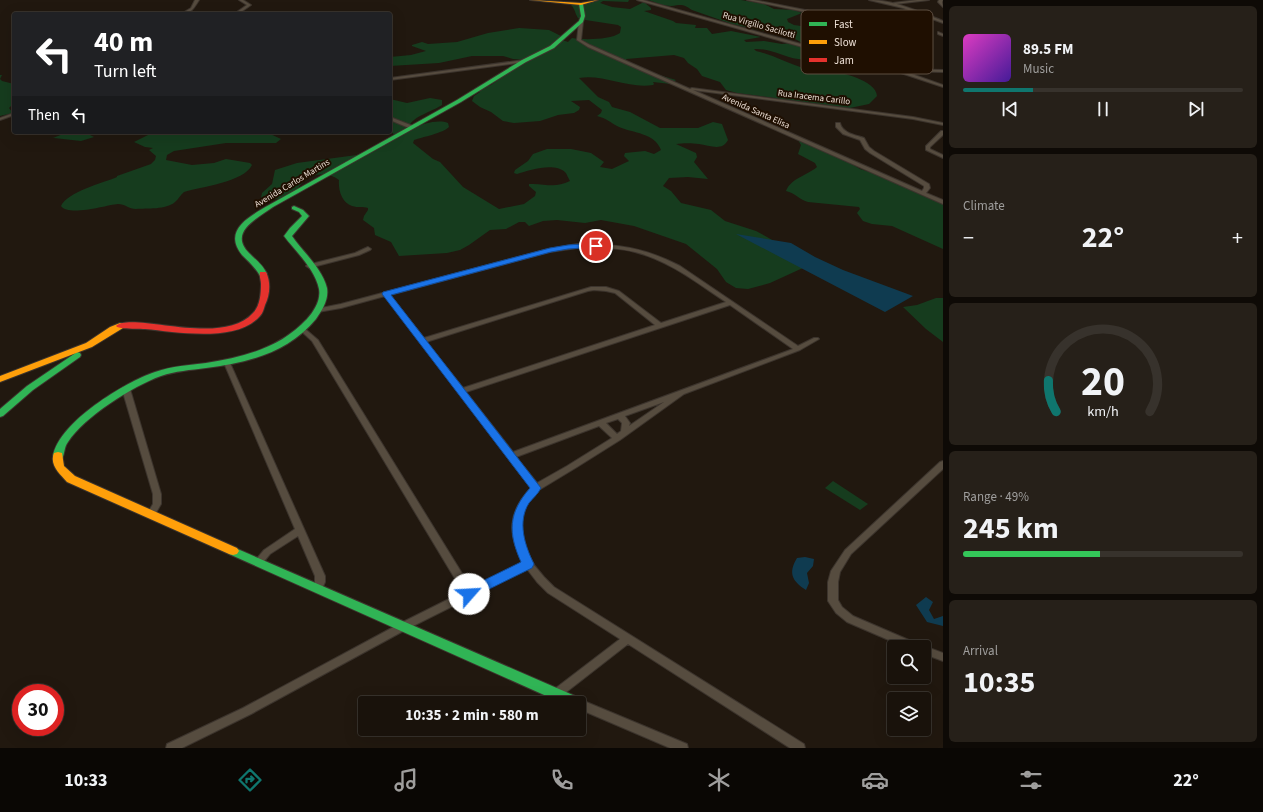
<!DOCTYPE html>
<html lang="en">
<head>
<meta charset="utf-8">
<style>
	:root { --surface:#19120b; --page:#262019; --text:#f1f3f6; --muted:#9f9e9d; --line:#37322c; --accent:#0f766e }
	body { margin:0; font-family:"Source Sans 3",sans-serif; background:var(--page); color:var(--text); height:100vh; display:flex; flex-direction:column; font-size:15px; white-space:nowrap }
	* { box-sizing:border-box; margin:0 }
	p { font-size:13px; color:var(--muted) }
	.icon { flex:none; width:22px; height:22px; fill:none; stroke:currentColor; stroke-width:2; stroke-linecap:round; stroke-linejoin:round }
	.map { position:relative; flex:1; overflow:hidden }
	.side { display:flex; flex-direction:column; gap:6px; padding:6px; background:#0e0a06; width:320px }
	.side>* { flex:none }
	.guide { position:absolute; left:12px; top:12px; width:380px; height:122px; border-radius:4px; box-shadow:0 4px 16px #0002,0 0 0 1px var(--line); background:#202124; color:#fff; overflow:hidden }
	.buttons { position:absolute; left:887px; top:640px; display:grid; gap:8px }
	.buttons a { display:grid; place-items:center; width:44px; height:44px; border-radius:4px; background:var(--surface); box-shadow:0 4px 16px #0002,0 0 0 1px var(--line); font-size:20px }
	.speed { position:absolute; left:12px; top:684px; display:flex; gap:8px; font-size:20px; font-weight:700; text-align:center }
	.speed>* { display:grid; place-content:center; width:52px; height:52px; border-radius:50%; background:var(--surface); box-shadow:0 4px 16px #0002,0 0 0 1px var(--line); line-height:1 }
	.speed .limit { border:6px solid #d22; background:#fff; color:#111 }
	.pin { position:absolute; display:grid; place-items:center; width:34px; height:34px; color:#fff; margin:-17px; border:2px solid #fff; border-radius:50%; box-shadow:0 1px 4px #0007 }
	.me { position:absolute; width:44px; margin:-22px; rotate:64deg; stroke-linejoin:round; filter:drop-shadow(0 0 3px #0008) }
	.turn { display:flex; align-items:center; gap:14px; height:84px; padding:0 16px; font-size:18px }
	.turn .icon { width:52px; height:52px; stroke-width:2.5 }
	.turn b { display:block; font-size:28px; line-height:34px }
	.then { display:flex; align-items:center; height:38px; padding:0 16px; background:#0003; gap:8px; font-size:15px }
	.big { font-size:30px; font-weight:700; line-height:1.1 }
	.side .card { flex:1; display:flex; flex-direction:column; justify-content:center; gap:6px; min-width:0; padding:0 14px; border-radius:6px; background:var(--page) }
	.side .dial { align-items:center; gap:0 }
	.dial svg { height:104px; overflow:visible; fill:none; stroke:var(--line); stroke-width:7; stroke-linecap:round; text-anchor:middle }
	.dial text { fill:var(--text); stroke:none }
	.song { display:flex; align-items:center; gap:12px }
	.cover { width:48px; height:48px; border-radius:6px; background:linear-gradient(135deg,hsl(310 70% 55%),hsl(260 70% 35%)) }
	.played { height:4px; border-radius:2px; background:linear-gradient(90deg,var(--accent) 25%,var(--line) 25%) }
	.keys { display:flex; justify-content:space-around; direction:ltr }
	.heat { display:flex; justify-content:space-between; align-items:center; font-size:22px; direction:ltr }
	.charge { height:6px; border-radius:3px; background:linear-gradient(90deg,#34c759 49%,var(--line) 0) }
	.trip { position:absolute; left:358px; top:696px; width:228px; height:40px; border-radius:4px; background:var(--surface); box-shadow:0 4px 16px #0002,0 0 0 1px var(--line); font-weight:700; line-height:40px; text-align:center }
	.tabs { display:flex; height:64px; justify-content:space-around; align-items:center; background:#0a0704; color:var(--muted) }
	.tabs .icon { width:28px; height:28px }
	.tabs .on { color:var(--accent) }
	.tabs b { font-size:18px; color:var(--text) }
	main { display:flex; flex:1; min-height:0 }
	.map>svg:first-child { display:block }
	.green { fill:#163c1e }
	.water { fill:#0f3b50 }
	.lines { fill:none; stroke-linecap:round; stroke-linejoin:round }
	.street-casing { stroke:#3c342d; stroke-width:2 }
	.fast-casing { stroke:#3c342d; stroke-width:2 }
	.slow-casing { stroke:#3c342d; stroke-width:2 }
	.jam-casing { stroke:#3c342d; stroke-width:2 }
	.street { fill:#564c3f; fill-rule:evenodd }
	.fast { fill:#30b455; fill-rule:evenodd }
	.slow { fill:#ff9f0a; fill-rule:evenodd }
	.jam { fill:#e5322d; fill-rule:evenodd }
	.route { fill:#1a73e8; stroke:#114b97 }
	.labels { text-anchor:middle; stroke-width:4; stroke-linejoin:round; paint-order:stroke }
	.far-street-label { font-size:9px; fill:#ede0d6; stroke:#1f0f01 }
	.key { fill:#1f0f01; stroke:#5d4e41; stroke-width:1 }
	.key-label { font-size:11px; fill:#ede0d6 }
</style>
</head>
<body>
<main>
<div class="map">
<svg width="943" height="748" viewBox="0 0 943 748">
	<rect width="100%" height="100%" fill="#21180f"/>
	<g class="green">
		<path d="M595,0H629L628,2L603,1L600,3L612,7L630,9L644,2L651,8V10L644,11L673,21L676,23L696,25L695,28H707L712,34L731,31L761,37L744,40L746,42L764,41L782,44L791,43L820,52L827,56C817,55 808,61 798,59C783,57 770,48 754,49L756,51C773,55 787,63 803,68C811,70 819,69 827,70C840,72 876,80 877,96L869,104L850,108L737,93L726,90L720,82L702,76L697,69L688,63L684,58L674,55L626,59L627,61L656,74L676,80L671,84L653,82L654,84L653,85C628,89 604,74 579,78L598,97L609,102L612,107L630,112L660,128H698L713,122L722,124L728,140C722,152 709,145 699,144C692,143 683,143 676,144L696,153L697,157L694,162L708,179L688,177L669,178L663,186L671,191L681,203L711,210L725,221L756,231L767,237L789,250L805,267L770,283L748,289L736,288L726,282L717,269L686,244L634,226L601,220L585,223L557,220L543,221L529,226L525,222H519L506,229L490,230L469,245L460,250L447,253L399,256L391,242L375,235L374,228L363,220L364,216L368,210V208C363,206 358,208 352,206C342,203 338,190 339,180C328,171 313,173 303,182C299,185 297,192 293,196L271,200L261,198L262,193L272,184L275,170L297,163L357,155L396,136L390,131V99L407,103L430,98L442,100V105C431,112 414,116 409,126L413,128C423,124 438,119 448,123L449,127C443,133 423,137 414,140L413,143L433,159L440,162L463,187L499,209L524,204L535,196L536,192L529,186V184C545,183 554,189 570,181C568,178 567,174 565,172C554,162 529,170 517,174L514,173L515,170L528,161L533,154L547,149H571L591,153L604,162L600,167L612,169L629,161L624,156L625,153L645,151L654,154L661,150C655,133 633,133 619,127C611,123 606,118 597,116L601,113L602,110L589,100L571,101L580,107L579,110L574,113L558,115L540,121L514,123L503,121L491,112L480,107L472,101L474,96L480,92L475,90L491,85L526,60L513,59L503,56H472L439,63L390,66V57L411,55L426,51L412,46V45L422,42L428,44L457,42L488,33L519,28L549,30L563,37L562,40L568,42L572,38C583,40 610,40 620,33L621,27L618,25L579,19C575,15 576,10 571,5Z"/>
		<path d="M648,0H741L764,4L774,9L794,10L802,13L787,19L788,22L794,25L808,27L820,26L832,30L838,35L857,40V42L874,48V51L886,54L875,58H859L802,43L792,37L732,24L692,10C682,3 681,5 671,6C663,6 655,2 648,0Z"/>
		<polygon points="0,75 2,75 0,79 2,81 14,84 14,103 9,108 13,113 0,116"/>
		<polygon points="68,132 100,132 90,135 94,137 81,141 45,137 53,138"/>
		<path d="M156,132H266L281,139L276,143H226L174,151L167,155L166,160L192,165L214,163L226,159L250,163L252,165C244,182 200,187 184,192C180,195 179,199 175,202C166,210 147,208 136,209C129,209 125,204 118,204C106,205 69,217 61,206C67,192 103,183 117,177V176L151,164L155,160L156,156L149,150L153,148L145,147L134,142L152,133Z"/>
		<path d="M798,140L824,147L860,169L882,176L921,195L943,204V249L892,226L872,224L863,221L857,213L860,209L859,207L808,202C800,200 795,193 786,191C791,178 808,175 817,167L815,163L798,154L801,145Z"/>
		<polygon points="936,298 943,298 943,342 926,329 903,307 917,305"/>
		<polygon points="833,481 868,504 860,510 825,488"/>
	</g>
	<g class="water">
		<polygon points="736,234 791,243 815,257 843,270 913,296 885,312"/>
		<path d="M805,557L814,559L813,566L807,573L809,583L806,590C792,581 788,573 797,558Z"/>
		<polygon points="926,597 933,602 929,610 934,619 943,616 943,626 927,622 916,605"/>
	</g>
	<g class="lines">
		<g class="street-casing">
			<g id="street">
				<path d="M195,0H199C194,8 191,14 181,14L191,8Z"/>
				<polygon points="239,0 243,0 251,5 238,14 234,14 247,5"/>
				<polygon points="637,0 643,0 808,46 901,71 903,69 943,70 943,72 903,71 943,85 943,87 895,71 806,48"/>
				<polygon points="747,0 754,0 810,11 853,15 851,16 810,13"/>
				<path d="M869,0C895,0 920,12 943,21V23L903,8Z"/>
				<polygon points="917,0 929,0 895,4 893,3"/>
				<polygon points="939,0 943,0 942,2 943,7 938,2"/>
				<path d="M581,21L583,22L581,40L590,45L690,89L692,88L913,117L943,123V125L913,119L693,90L922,191L924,188V186L870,153L865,149L860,140L843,134L836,127V123H840C842,133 855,135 864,138L869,147L874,151L929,184L930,188L926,193L943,200V204L588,47L577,40L579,22Z"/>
				<polygon points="938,32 943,34 943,36 938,34"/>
				<polygon points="524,60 526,61 525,62 390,80 390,78"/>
				<polygon points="14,113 14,115 0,120 0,118"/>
				<polygon points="390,117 413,126 413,127 409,128 390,120"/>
				<polygon points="941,131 943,131 943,135 930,147 930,149 943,155 943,158 926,150 926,146"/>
				<path d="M577,244C618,244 643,247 680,266L798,346L814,338H818L819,339L800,350L684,394L620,440L577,467L539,490L528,502L522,513L521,527L523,540L528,553L534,565L544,577L554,587L804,744L805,748H790L628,644L560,697L556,699L552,697L551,694L552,691L620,639L548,593L537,582L527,569L407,629L251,714L182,748H166L167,744L243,708L401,623L463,592L312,341L300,330L299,329L300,328H304L318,340L471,588L523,562C507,534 508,512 531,488L385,296L341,308L318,312L315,310L316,309L341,304L548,249ZM577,248C596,248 616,247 635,252C670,261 697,283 726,302L661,323L619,291L606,287H591L424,338L390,295L550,252ZM594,290L606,291L615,293L655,325L463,388L426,342L588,291ZM730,305L793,349L513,452L466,392ZM664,402L629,426L630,423L625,416ZM618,419L622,423L621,431L617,434L606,423ZM599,426L612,438L567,466L537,483L516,457Z"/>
				<polygon points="368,247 371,249 370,250 359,255 309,268 306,266 307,265 355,253"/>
				<polygon points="225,361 227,361 230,363 325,576 325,582 321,591 318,592 315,591 313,588 315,582 315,576 298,536 270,554 261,565 258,566 255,565 254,562 264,550 295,529 224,363"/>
				<polygon points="123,387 129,387 130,389 161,494 161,504 154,516 151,517 148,516 147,514 153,504 153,494 122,389"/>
				<polygon points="943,461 943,469 851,554 840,572 838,582 838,600 842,607 853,616 918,644 920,647 905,647 847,622 836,613 828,601 828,582 831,571 845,550 940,462"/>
				<polygon points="924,646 943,653 943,661 924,654 924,647 920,647"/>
				<polygon points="579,699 687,744 688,748 670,748 579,709 579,703 574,703 575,701"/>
			</g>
		</g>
		<g class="fast-casing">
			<g id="fast">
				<path d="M581,3L583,4L585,16L583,22L554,48L526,62L461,102L273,207C258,218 228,232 249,253C256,260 263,265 267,274L266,276H260C255,267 249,262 242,255C222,230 250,216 269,205L457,100L522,60L550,46L579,21L581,16L579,4Z"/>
				<path d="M294,206L303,210L309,216L292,236C303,252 322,268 327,288C329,300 322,310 316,319C288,353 247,363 206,368C191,370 175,371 161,376C133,386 84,417 68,442C64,447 65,453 62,459H54L53,456C59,422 125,382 155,372C172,366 189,365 206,363C244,357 280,348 307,319C314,311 321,300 319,289C315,269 296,252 284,236L290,228L302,216L299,212L292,209V207Z"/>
				<polygon points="77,352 80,353 81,355 80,357 33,390 3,416 0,417 0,409 27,386"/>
				<polygon points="233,547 582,699 584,703 582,707 579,708 579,703 562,703 229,554 227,551 229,548"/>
			</g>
		</g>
		<g class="slow-casing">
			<g id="slow">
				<polygon points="530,0 581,3 598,0 581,5"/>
				<polygon points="120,323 123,324 124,326 123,328 92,347 0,382 0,376 86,343 110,327"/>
				<path d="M58,452L62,453L64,466L75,476L237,548L239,551L237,554L233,555L229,554L67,482C60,474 49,465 54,453Z"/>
			</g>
		</g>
		<g class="jam-casing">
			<path id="jam" d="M260,272H266C271,282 270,295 265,305C264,308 263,313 260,316C236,343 177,332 145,329C138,328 120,330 116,326C132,311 222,348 253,313C260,306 261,294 261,284C261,280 259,276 260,272Z"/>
		</g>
		<use href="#street" class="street"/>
		<use href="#fast" class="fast"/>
		<use href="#slow" class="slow"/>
		<use href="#jam" class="jam"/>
	</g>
	<path class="route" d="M596,243L600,246L599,247L568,249L551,252L391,295L541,488C538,494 533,498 529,503C517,522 525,546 534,564L532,568L473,597L469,599L464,597L463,594L464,590L521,562C508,533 508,513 530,488L382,294L383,292L550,248L568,245Z"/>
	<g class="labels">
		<g class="far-street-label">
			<text transform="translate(759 25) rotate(16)" y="3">Rua Virgílio Sacilotti</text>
			<text transform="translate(814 97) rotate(7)" y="3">Rua Iracema Carillo</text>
			<text transform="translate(756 111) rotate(24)" y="3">Avenida Santa Elisa</text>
			<text transform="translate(292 183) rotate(-31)" y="3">Avenida Carlos Martins</text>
		</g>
	</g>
	<rect x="801" y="10" width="132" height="64" rx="6" class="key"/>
	<rect x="809" y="22" width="18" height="4" fill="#30b455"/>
	<rect x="809" y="40" width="18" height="4" fill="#ff9f0a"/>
	<rect x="809" y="58" width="18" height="4" fill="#e5322d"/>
	<g class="key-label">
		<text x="834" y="28">Fast</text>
		<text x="834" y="46">Slow</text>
		<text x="834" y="64">Jam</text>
	</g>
</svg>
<div class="buttons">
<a><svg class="icon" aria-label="search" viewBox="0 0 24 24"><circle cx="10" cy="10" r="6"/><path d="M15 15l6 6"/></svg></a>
<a><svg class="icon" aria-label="layers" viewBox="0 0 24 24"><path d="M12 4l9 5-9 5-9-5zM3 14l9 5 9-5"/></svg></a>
</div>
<div class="speed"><div class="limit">30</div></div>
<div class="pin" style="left:596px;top:246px;background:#d93025"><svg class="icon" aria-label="arrive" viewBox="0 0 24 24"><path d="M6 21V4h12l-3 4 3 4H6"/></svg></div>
<svg class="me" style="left:469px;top:594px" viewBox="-20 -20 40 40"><circle r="19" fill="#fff"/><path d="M0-13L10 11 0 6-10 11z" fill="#1a73e8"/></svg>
<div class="trip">10:35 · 2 min · 580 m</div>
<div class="guide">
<div class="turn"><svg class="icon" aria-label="left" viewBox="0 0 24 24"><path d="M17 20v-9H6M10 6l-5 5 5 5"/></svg><div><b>40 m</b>Turn left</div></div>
<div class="then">Then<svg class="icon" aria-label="left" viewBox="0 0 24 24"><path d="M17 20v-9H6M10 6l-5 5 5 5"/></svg></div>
</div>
</div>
<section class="side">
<div class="card">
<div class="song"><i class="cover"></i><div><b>89.5 FM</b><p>Music</p></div></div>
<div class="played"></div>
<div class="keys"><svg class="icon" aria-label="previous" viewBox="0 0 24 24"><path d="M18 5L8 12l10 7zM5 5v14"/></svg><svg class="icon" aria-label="pause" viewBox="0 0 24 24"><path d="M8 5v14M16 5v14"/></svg><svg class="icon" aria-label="next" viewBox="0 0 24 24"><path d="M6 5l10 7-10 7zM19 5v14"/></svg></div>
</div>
<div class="card"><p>Climate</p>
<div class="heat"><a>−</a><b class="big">22°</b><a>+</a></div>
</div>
<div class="card dial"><svg viewBox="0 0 100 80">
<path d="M14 69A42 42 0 1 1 86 69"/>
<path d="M14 69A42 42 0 0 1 8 45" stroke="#0f766e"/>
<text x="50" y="56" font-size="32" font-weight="700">20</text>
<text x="50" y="72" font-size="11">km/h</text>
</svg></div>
<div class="card"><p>Range · 49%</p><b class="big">245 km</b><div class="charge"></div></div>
<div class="card"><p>Arrival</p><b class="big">10:35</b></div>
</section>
</main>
<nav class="tabs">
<b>10:33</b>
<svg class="icon on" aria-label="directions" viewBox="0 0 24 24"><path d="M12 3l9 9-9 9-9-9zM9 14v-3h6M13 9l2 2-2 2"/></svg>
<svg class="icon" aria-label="music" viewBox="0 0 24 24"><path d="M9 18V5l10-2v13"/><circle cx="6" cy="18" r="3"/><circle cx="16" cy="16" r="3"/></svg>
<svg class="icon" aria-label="phone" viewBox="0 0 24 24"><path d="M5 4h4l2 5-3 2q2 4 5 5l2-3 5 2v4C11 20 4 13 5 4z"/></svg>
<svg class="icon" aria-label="climate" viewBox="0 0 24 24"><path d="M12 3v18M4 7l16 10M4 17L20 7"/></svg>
<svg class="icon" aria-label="car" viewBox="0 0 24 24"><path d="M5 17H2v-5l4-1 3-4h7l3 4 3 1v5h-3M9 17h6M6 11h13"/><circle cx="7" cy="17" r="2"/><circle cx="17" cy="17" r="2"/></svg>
<svg class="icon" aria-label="filters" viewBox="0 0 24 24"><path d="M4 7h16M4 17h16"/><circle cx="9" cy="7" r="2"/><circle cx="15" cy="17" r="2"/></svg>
<b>22°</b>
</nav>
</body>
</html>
